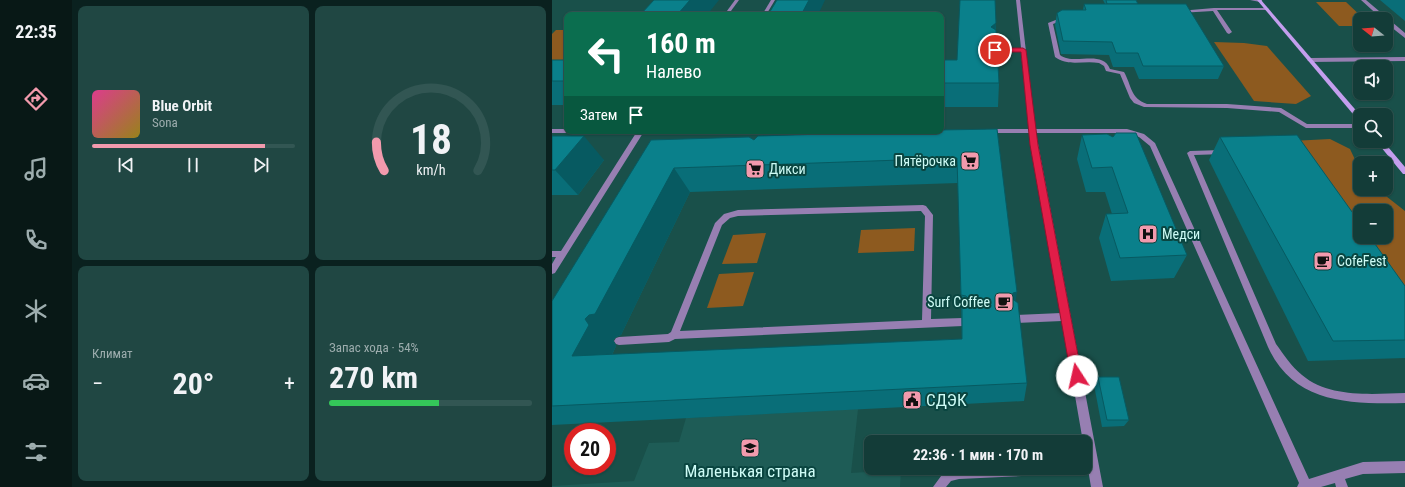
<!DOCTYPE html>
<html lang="ru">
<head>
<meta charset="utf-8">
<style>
	:root { --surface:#133c38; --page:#204743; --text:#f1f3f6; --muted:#9dadae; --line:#325653; --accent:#f29aad }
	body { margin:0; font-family:"Roboto Condensed",sans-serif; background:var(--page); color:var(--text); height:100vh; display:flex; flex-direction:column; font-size:15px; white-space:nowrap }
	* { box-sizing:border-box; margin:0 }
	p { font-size:13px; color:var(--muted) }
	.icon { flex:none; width:22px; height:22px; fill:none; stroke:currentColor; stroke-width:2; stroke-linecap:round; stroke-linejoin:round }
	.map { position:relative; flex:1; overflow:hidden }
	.sheet { display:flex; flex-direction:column; gap:6px; padding:6px; background:#0a211f; width:480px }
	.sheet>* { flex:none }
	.banner { position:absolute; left:12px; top:12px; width:380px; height:122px; border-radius:8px; box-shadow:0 1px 3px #0004,0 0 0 1px var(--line); background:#0b6e4f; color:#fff; overflow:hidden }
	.needle { width:26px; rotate:287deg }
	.controls { position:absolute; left:801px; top:12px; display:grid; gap:8px }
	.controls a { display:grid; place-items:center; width:40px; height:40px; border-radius:8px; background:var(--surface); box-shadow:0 1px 3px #0004,0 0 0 1px var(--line); font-size:20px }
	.speed { position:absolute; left:12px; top:423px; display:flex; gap:8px; font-size:20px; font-weight:700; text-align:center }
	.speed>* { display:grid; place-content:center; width:52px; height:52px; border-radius:50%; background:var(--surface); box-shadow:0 1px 3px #0004,0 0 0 1px var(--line); line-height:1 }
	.speed .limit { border:6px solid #d22; background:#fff; color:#111 }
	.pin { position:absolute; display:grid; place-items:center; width:34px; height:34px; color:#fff; margin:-17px; border:2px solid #fff; border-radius:50%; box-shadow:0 1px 4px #0007 }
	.me { position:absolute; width:44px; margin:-22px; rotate:350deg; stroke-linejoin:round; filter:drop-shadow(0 0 3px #0008) }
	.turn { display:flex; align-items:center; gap:14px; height:84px; padding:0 16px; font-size:18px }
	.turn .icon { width:52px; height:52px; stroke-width:2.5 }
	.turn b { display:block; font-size:28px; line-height:34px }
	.then { display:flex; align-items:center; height:38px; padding:0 16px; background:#0003; gap:8px; font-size:15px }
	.big { font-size:30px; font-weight:700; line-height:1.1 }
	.sheet .tile { flex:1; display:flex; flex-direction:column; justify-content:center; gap:6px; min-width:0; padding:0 14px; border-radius:8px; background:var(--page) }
	.sheet .dial { align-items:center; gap:0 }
	.dial svg { height:104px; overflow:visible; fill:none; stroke:var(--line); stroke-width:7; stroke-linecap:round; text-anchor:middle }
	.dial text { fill:var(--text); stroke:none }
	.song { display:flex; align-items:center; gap:12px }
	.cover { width:48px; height:48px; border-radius:6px; background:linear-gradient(135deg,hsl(330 70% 55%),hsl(50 70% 35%)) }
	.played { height:4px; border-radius:2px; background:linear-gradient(90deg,var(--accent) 85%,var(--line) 85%) }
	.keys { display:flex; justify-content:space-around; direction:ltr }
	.heat { display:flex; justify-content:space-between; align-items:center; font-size:22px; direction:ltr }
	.charge { height:6px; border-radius:3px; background:linear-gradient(90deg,#34c759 54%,var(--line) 0) }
	.sheet .tiles { flex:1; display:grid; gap:6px; grid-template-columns:repeat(2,1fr) }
	.trip { position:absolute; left:312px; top:435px; width:228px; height:40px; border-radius:8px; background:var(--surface); box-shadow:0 1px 3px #0004,0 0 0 1px var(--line); font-weight:700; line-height:40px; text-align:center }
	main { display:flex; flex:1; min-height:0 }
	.tab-bar { display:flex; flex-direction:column; width:72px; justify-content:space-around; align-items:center; background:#081816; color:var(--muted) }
	.tab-bar .icon { width:28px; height:28px }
	.tab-bar .selected { color:var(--accent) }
	.tab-bar b { font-size:18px; color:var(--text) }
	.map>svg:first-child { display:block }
	.built { fill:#1e5c56 }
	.green { fill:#8d5a1f; fill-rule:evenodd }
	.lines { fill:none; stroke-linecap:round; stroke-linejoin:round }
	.service { fill:#977fb2; fill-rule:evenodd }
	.secondary { fill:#c49eee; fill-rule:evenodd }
	.wall { fill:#096e78; fill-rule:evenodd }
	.shaded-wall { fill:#075a61 }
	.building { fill:#0a808b; stroke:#075a61; fill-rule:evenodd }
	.route { fill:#e11d48; stroke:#92132f }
	.labels { text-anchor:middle; stroke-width:4; stroke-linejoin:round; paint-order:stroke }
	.poi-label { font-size:14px; fill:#cefcf6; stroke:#0a4540; text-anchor:start }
	.near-poi-label { font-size:17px; fill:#cefcf6; stroke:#0a4540; text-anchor:start }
</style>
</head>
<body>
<main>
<nav class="tab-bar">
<b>22:35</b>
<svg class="icon selected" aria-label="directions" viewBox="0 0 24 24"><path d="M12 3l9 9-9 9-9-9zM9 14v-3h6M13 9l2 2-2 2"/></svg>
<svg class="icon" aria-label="music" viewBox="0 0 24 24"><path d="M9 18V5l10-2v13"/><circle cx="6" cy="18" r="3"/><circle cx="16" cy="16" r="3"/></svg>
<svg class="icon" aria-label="phone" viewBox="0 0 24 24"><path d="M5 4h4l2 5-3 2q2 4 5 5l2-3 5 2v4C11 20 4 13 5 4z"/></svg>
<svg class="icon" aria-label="climate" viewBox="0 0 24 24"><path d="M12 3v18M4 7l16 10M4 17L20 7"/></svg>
<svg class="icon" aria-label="car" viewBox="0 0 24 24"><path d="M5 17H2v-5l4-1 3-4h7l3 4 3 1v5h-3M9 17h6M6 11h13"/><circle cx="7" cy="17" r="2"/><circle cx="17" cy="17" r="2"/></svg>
<svg class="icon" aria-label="filters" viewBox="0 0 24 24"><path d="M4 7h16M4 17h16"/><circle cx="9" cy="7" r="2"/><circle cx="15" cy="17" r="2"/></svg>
</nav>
<section class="sheet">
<div class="tiles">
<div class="tile">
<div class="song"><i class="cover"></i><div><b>Blue Orbit</b><p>Sona</p></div></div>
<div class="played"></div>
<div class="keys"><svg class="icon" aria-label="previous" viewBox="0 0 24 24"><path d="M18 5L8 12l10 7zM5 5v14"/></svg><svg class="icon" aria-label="pause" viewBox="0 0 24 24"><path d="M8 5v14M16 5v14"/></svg><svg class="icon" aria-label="next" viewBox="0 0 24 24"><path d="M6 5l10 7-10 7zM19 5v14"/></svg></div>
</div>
<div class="tile dial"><svg viewBox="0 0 100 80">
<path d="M14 69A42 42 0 1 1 86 69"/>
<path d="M14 69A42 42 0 0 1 8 47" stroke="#f29aad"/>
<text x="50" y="56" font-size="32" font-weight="700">18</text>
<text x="50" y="72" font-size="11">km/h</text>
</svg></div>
<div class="tile"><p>Климат</p>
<div class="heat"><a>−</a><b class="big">20°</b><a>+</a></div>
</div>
<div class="tile"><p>Запас хода · 54%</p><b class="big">270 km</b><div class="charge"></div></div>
</div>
</section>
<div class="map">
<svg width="853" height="487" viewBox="0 0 853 487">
	<rect width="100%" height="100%" fill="#19504a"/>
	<polygon class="built" points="306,409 299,473 349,470 348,487 0,487 0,486 82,481 97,443 127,442 134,418"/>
	<g class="green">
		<polygon points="764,2 794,2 812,19 808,19 808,26 787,26"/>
		<polygon points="4,30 15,30 15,65 0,65 0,34"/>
		<polygon points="662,42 692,43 715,46 759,96 744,104 702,101"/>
		<path d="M778,139L798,149L808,170V189H825L853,211V309L739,141ZM808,211H834V237H808Z"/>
		<polygon points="363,228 362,251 306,253 309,230"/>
		<polygon points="214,233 205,263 170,264 181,235"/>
		<polygon points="202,272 191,306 155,308 167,274"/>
	</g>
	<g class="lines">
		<g class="service">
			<polygon points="183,0 187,0 176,15 172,15"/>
			<polygon points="219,0 223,0 214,15 210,15"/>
			<polygon points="464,0 468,0 483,129 575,129 592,134 603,143 757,479 811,462 853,461 853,473 811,474 793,479 796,487 784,487 783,483 769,487 745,487 747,483 598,146 587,137 575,133 484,133 551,487 539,487 533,451 533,442 531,442 510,321 463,323 460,322 458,319 460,316 463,315 509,313 477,133 435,133 432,131 435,129 477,129 469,52 443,52 440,50 443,48 469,48"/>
			<polygon points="698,0 710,0 710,1 708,2"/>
			<polygon points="809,0 814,0 853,33 853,38 834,23 834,19 830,19"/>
			<polygon points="662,8 715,8 717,9 715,10 665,10 680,32 677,34 675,33 661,11 627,13 625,12 627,11"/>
			<path d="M514,16H516V18L501,24L508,55C522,66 550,49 558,69L572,72C580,86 578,98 595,104H675L729,108L755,124H808V128H754L727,112L675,108L592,107L582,103L578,98L568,74L554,71L552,66L547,63C532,60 516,67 503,57L496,23Z"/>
			<polygon points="853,57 853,61 758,62 755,60 758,58"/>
			<polygon points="0,129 15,129 15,131 382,131 379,133 91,133 3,273 0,274 0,264 4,257 0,257 0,251 9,251 84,133 0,133"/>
			<path d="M670,150H672V154L642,155L724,344C732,355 739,366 750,375C777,398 819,394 853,393V403C799,404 742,404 716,347L635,153L638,151Z"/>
			<path d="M371,205L374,206L381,215L379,319L411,318L414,319L416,322L414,325L411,326L123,339L117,342L67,345L64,344L62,341L64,338L67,337L116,334L119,332L163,223L172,214L186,210ZM369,211L373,216L370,320L128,331L170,225L178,218L186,216Z"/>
			<polygon points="405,468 518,468 516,472 512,474 407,479 399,481 394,487 381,487 392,472"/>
		</g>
		<g class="secondary">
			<polygon points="705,0 709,0 808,115 808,121 806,120"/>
			<polygon points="824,141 831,141 853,167 853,174 851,174"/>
		</g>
	</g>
	<g class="wall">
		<polygon points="551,0 584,0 586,4 672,66 666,79 587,79 582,67 561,67 557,55 509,54 503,25 505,13 531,10 532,4 553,4"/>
		<polygon points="828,0 853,0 853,21"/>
		<polygon points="444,23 444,30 447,83 446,107 389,107 389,60 405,60"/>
		<rect x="0" y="60" width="15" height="45"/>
		<path d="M445,129L463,301L475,383L472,401L0,425V301L99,140H202ZM406,183L410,339L60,355L64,346L61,340L64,337L69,335L138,192Z"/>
		<polygon points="555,134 635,255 622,278 559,281 547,238 554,214 560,214 553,192 534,192 525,159 530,135"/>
		<polygon points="0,136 52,160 26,195 0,195"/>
		<polygon points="668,137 853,286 853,358 756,361 657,160"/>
		<polygon points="546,377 577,420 572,426 550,427 542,385"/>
	</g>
	<g class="shaded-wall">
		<polygon points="138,0 167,0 155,15 125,15"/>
		<polygon points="257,0 273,0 266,15 249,15"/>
		<polygon points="444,23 443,46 439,27"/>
		<polygon points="32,136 52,160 26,195 3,170"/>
		<polygon points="122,168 138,192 69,335 64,337 61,340 64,346 50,376 20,356 33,319"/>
		<polygon points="465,292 462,314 459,298 461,293"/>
	</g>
	<g class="building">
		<polygon points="102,0 138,0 125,15 88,15"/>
		<polygon points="225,0 257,0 249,15 216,15"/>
		<polygon points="408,0 443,0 444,23 439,27 444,30 447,83 389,83 389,60 405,60"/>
		<polygon points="554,0 584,0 586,4 555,4"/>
		<polygon points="532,4 634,4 672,66 591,66 586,53 564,53 560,42 511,41 505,13 510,10 534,10"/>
		<rect x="0" y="60" width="15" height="21"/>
		<path d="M445,129L465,292L461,293L459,298L466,303L475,383L0,406V301L99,140L197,137L202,140L206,136L371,131H389V130ZM405,158L409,295L414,296L417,299L414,304L410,306V339L20,356L37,325L33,319L37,315L43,314L122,168Z"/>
		<polygon points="564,133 584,133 635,255 568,258 554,214 576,213 560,167 540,168 530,135 555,134 561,137"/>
		<polygon points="745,135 808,223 808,237 818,237 853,286 853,340 781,341 668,137"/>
		<polygon points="0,136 32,136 3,170 0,170"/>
		<polygon points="546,377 567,377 577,420 555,420"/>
	</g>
	<polygon class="route" points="471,48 474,50 486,145 530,376 529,379 525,381 521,379 519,376 478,145 469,52 443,52 440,50 443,48"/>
	<defs>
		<g id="supermarket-square" transform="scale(1)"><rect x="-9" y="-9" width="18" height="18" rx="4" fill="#f29aad" stroke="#0a4540"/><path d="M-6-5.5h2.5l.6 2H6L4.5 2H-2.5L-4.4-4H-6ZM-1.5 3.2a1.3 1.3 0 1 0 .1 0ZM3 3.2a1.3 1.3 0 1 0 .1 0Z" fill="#111"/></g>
		<g id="hospital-square" transform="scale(1)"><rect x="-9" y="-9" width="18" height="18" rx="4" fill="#f29aad" stroke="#0a4540"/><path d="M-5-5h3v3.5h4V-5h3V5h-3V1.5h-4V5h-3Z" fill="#111"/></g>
		<g id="cafe-square" transform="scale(1)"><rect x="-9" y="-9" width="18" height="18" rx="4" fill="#f29aad" stroke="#0a4540"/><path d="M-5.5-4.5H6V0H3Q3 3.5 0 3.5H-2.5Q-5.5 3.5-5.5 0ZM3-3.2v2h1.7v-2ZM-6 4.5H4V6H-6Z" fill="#111"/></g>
		<g id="civic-square" transform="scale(1)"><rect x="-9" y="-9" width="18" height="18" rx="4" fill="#f29aad" stroke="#0a4540"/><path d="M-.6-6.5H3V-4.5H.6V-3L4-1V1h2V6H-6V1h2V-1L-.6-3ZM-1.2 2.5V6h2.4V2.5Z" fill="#111"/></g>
		<g id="school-square" transform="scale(1)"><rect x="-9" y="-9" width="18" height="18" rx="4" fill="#f29aad" stroke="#0a4540"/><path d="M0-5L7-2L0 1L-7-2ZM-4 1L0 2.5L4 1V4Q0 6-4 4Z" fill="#111"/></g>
	</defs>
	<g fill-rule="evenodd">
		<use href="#supermarket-square" x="418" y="161"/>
		<use href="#supermarket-square" x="203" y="169"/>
		<use href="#hospital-square" x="596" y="234"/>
		<use href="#cafe-square" x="771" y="261"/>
		<use href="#cafe-square" x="452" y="302"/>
		<use href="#civic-square" x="360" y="400"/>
		<use href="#school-square" x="198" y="448"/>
	</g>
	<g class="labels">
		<g class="poi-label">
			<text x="404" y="166" text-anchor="end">Пятёрочка</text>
			<text x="217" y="174">Дикси</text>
			<text x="610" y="239">Медси</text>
			<text x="785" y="266">CofeFest</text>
			<text x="438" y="307" text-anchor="end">Surf Coffee</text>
		</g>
		<g class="near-poi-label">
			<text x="374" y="406">СДЭК</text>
			<text x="198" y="477" text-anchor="middle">Маленькая страна</text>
		</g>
	</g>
</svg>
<div class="controls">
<a><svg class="needle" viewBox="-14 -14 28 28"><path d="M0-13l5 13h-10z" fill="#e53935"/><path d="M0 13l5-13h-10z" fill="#9dadae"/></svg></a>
<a><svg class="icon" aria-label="sound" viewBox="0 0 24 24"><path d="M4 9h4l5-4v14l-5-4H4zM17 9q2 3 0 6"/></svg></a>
<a><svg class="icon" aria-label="search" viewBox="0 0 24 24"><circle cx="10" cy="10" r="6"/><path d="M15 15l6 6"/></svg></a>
<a>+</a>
<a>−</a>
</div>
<div class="speed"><div class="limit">20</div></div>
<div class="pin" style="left:443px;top:50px;background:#d93025"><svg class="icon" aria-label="arrive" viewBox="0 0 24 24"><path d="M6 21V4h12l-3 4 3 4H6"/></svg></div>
<svg class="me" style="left:525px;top:376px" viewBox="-20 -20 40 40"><circle r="19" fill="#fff"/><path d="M0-13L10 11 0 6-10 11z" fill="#e11d48"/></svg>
<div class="trip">22:36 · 1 мин · 170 m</div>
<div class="banner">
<div class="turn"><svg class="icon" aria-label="left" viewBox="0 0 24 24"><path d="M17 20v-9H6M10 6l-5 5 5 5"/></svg><div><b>160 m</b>Налево</div></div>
<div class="then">Затем<svg class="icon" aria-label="arrive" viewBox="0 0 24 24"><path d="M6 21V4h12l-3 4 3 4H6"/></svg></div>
</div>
</div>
</main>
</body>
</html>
